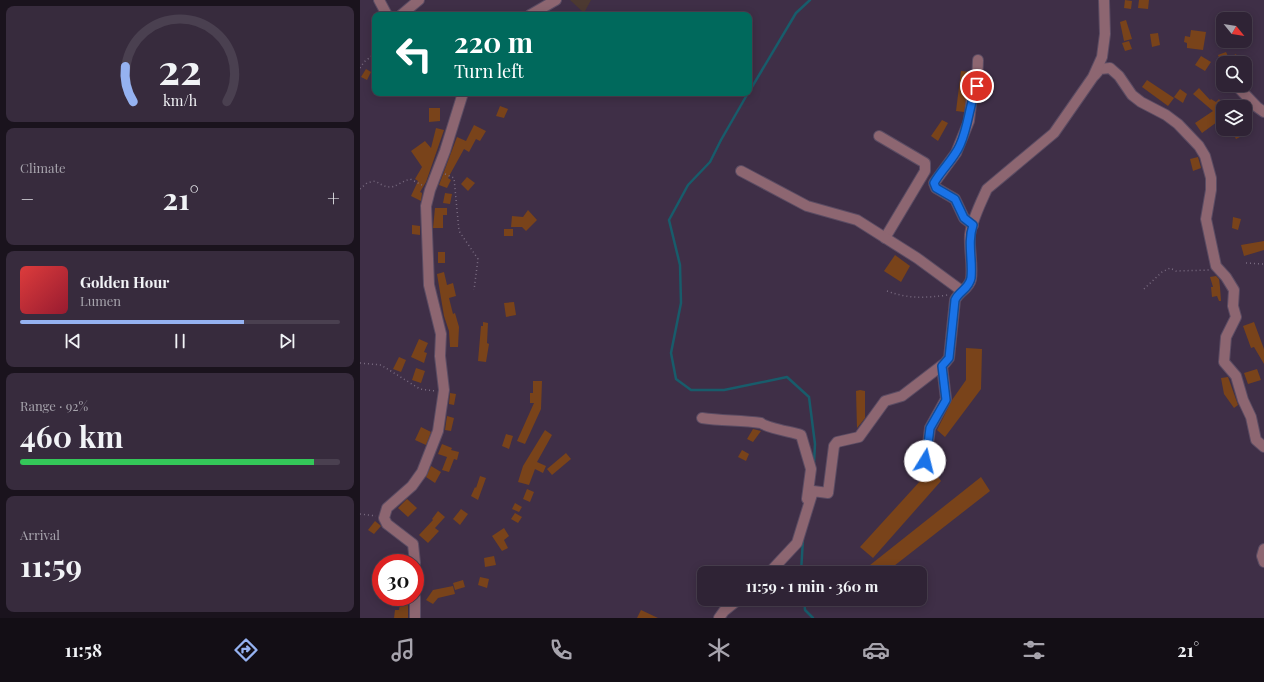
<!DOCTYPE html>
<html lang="en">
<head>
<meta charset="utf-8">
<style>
	:root { --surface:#2f2335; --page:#372b3d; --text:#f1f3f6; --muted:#a7a4ad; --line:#4a4050; --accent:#95b2f1 }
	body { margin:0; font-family:"Playfair Display",serif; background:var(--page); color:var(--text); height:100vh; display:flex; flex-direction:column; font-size:15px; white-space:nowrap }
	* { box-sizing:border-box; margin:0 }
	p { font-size:13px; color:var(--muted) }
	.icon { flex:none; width:22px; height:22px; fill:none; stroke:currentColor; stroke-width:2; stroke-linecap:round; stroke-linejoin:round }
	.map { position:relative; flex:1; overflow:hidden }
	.panel { display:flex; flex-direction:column; gap:6px; padding:6px; background:#1a131d; width:360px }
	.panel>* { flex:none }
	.top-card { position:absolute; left:12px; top:12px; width:380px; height:84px; border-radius:8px; box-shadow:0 2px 10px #0003,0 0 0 1px var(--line); background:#00695c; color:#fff; overflow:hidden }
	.needle { width:26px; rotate:120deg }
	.fabs { position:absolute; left:856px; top:12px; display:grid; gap:8px }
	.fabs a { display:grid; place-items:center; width:36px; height:36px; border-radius:8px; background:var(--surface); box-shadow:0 2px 10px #0003,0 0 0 1px var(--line); font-size:20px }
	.speed { position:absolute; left:12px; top:554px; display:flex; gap:8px; font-size:20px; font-weight:700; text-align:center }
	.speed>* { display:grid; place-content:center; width:52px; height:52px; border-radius:50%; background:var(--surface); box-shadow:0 2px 10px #0003,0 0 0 1px var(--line); line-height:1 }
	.speed .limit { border:6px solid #d22; background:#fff; color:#111 }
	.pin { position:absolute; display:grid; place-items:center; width:34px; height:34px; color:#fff; margin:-17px; border:2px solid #fff; border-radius:50%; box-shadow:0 1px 4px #0007 }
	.me { position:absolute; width:44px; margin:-22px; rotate:9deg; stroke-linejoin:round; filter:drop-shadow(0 0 3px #0008) }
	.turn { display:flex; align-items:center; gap:14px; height:84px; padding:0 16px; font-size:18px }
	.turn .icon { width:52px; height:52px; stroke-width:2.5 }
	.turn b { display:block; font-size:28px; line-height:34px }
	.big { font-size:30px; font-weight:700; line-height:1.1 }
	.panel .widget { flex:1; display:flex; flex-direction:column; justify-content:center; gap:6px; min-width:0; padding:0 14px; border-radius:8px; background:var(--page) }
	.panel .dial { align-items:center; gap:0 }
	.dial svg { height:104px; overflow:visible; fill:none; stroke:var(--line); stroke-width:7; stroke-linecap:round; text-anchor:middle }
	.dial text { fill:var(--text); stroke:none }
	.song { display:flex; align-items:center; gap:12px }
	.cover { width:48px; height:48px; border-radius:6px; background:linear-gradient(135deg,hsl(0 70% 55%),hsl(350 70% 35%)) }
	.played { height:4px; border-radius:2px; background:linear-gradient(90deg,var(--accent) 70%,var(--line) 70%) }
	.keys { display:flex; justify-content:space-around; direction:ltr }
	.heat { display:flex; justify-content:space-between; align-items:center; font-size:22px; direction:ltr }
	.charge { height:6px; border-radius:3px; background:linear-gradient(90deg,#34c759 92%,var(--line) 0) }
	.trip { position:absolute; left:337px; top:566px; width:230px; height:40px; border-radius:8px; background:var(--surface); box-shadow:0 2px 10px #0003,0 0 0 1px var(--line); font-weight:700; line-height:40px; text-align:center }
	.tab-bar { display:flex; height:64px; justify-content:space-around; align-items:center; background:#130e15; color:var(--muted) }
	.tab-bar .icon { width:28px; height:28px }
	.tab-bar .on { color:var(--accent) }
	.tab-bar b { font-size:18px; color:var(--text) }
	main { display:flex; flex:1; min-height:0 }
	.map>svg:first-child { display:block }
	.education { fill:#4c3931 }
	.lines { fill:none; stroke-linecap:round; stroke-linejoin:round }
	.stream { stroke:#185c6b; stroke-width:2.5 }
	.building { fill:#79431a }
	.minor-casing { stroke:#5b4c63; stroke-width:12 }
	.path { stroke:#796b80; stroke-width:1.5; stroke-dasharray:1 3; stroke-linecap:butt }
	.minor { stroke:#8d6671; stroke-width:10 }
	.route-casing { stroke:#114b97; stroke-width:10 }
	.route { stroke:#1a73e8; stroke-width:7 }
</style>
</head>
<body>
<main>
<section class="panel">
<div class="widget dial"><svg viewBox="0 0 100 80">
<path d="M14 69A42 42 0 1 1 86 69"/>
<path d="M14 69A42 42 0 0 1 8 42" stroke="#95b2f1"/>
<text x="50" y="56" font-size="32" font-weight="700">22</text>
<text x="50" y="72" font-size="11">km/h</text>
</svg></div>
<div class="widget"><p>Climate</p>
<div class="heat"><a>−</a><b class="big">21°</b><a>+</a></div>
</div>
<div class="widget">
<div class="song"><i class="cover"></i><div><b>Golden Hour</b><p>Lumen</p></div></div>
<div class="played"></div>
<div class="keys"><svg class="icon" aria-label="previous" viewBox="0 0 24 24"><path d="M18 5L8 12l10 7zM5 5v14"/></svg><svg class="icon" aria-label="pause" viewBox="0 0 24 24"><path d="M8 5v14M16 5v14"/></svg><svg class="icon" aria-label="next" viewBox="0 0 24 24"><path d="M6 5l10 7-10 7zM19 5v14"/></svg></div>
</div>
<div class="widget"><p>Range · 92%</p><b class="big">460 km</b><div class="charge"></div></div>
<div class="widget"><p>Arrival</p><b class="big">11:59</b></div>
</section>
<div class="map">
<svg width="904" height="618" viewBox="0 0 904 618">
	<rect width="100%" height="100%" fill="#3f2f47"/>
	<polygon class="education" points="210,0 231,0 224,13"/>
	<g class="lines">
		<g class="stream">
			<polyline points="389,92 436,13 450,0"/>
			<polyline points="388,93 361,140 350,162 328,185 309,220 320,265 321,303 311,353 316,379 331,390 364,390 427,377 449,397 455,444 454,463"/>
			<polyline points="441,573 443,538"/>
			<polyline points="444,599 445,610 453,618"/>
		</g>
	</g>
	<g class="building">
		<polygon points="765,0 772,1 771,9 764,8"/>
		<polygon points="779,0 789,0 788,9 778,8"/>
		<polygon points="766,20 772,39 764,41 760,22"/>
		<polygon points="831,30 846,32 843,50 827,48 827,43 824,42 825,36 830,37"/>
		<polygon points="798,33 800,45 792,47 790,34"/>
		<polygon points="769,41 772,49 765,51 762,43"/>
		<polygon points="866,52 869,58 876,54 880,63 871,63 869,58 861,62 858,55"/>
		<polygon points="841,56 851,62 845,71 835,65"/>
		<polygon points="6,69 11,72 7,80 1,77"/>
		<polygon points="601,71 611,72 604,112 596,111"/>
		<polygon points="787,80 814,98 808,106 782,87"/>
		<polygon points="839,88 850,100 851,99 856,102 859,99 863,104 863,137 857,122 842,133 835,123 853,111 833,94"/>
		<polygon points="820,89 827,94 823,103 814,97"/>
		<polygon points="140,106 148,109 144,118 136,116"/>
		<polygon points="69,108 80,108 80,121 69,122"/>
		<polygon points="582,120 588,123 578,141 571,136"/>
		<polygon points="114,125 126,131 120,141 116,139 109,152 104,149 88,178 91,180 87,188 79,185 97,137 106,141"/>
		<polygon points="76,128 84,130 66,182 60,192 62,193 61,201 51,196 58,181 55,179 62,167 51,151 65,141 71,148"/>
		<polygon points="871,129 878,129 882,136 876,139"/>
		<polygon points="838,157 841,168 833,171 830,159"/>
		<polygon points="107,177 115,183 108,191 101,184"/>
		<polygon points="85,193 92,194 90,204 83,203"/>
		<polygon points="75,208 87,208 87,215 83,215 83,228 73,228"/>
		<polygon points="168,210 177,220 166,231 162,227 151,227 152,216 163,217"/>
		<polygon points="873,217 881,219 878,230 872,228"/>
		<polygon points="52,225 60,226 60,235 52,234"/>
		<rect x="144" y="229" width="9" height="7"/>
		<polygon points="904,241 904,250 884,256 881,245"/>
		<rect x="78" y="252" width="7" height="11"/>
		<polygon points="535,255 550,266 541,282 524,271"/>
		<polygon points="84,272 87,285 93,283 96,296 89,298 93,314 95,313 99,327 98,347 90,347 89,331 84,316 77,274"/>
		<polygon points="856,276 859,279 860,287 861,301 859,301 857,296 852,297 851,287 853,287 850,277"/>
		<polygon points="154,302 156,315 146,317 144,303"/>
		<polygon points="123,322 128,323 127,343 129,344 126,362 118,361 121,326 123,326"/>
		<polygon points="894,322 904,349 904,364 894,347 891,348 883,326"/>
		<polygon points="59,339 68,343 64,352 67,353 64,363 51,357"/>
		<polygon points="606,348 622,349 621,389 585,437 577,430 592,400 606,380"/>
		<polygon points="39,357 46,360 41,372 33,369"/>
		<polygon points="56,368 65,371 61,383 52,380"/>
		<polygon points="897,369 901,380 888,384 884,373"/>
		<polygon points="868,377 878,405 874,408 864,394 861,378"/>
		<polygon points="173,381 182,381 181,409 165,444 157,441 174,403 170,403 170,393 173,393"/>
		<polygon points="500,390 505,391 505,418 497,428 496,391"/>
		<polygon points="90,393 96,394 94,405 89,404"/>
		<polygon points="87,416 94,418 91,431 85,430"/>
		<polygon points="61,427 71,432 66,445 55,440"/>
		<polygon points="393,429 401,431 393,442 387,439"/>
		<polygon points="185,430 192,435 177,462 186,466 183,473 175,469 169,485 158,482 163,466"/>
		<polygon points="146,434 153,436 149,449 142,446"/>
		<polygon points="82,444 92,448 91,450 99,452 97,460 94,459 89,472 82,470 87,457 78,454"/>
		<polygon points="382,450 389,454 386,461 378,457"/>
		<polygon points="206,453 211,459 192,475 187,469"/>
		<polygon points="71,466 81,472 75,483 66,477"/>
		<polygon points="572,468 581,481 513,558 500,547"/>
		<polygon points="120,476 126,478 118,500 111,496 115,487 116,488"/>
		<polygon points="621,477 630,491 525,573 500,573"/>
		<polygon points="167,489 174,492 170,502 163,499"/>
		<polygon points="47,499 57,508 48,517 38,508"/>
		<polygon points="155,503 162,507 159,512 152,509"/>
		<polygon points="101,509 108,514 100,525 93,519"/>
		<polygon points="78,511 85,517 75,528 79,531 68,543 59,535 73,520 72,519"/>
		<polygon points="155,513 162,517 158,523 151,519"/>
		<polygon points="15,521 21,526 14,534 8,530"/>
		<polygon points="144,528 149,536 144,540 148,548 142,551 132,536"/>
		<polygon points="134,556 136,565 125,567 124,558"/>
		<polygon points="120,577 129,579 127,588 118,585"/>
		<polygon points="103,580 105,587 95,590 93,583"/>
		<polygon points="93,586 95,594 78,598 73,604 66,600 73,590"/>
		<polygon points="41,597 48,597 48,618 34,618 35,610 39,610"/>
		<polygon points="281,610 298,618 277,618"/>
	</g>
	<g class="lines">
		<g class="minor-casing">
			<g id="minor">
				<polyline points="19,0 27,15"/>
				<polyline points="41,15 59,0"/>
				<polyline points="170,15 196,0"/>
				<polyline points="735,75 740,69 750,68 759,76 772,95 781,102 806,115 818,124 839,146 845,156 851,178 851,190 846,219 856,266 866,277 874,290 873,306 876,317 866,337 864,362 876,376 883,400 891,417 896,440 904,447"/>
				<polyline points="876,85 897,107 904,112"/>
				<polyline points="519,136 565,163 565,171 525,238"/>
				<polyline points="381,171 447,206 497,220 557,258 602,291"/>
				<polyline points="613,225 604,218 595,199 576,188 574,183 596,153 609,121 612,96 617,85 618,60"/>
				<path d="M342,418C362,421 381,420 401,423C407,428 432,432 441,435L451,469L447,499"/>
				<polyline points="565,461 564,454 568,444 570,428 586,399 582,366"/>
				<polyline points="904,549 902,556 904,562"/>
				<polyline points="55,563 53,544 27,524 24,518 27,508 52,486 62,472 78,431 84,390 80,356 81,334 69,285 66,206 70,190 85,151 103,93"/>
				<path d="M409,573L437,543L453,491L468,493L474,446L477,442L499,437L525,401L542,396L585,363L589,358L595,300C599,291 609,289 611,279C613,265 609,249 610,235C612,220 621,202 627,189L694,133L733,77L742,57L745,34L744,0"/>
				<polyline points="55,597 55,618"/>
				<polyline points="359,618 364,611 379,599"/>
			</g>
		</g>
		<g class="path">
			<polyline points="0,68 4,62 13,55 15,43"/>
			<polyline points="85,174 94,178 99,231 118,259 114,290"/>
			<path d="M0,189L7,183L15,181C34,193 34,184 50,179L62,185"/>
			<polyline points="886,263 904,264"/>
			<polyline points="784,289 802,272 810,268 816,271 849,270"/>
			<path d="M527,291C548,299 566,298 588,295"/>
			<polyline points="0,363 21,365 60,389 75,391"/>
			<polyline points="0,514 16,516"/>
		</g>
		<use href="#minor" class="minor"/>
	</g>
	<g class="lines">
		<g class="route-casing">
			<path id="route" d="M565,461L564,454L568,444L570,428L586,400L582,366L589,358L595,300C599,291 609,289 611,278C613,260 607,243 613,225L604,218L595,199L576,188L574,183C582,169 594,159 600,145C609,125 609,105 617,86"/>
		</g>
		<use href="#route" class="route"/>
	</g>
</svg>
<div class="fabs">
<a><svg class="needle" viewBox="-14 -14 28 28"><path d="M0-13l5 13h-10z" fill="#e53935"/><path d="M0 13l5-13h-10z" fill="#a7a4ad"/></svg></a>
<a><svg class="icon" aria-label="search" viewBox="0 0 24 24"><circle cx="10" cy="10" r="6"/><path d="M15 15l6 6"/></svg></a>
<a><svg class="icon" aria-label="layers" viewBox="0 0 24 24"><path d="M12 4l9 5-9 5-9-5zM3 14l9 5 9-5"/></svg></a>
</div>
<div class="speed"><div class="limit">30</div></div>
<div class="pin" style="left:617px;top:86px;background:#d93025"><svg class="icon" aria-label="arrive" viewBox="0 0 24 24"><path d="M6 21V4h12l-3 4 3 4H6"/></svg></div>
<svg class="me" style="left:565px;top:461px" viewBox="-20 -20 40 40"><circle r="19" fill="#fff"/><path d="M0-13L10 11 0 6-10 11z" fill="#1a73e8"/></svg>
<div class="trip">11:59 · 1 min · 360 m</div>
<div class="top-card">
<div class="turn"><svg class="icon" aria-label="left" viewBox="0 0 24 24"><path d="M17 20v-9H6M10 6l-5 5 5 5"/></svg><div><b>220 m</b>Turn left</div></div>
</div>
</div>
</main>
<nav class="tab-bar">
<b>11:58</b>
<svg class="icon on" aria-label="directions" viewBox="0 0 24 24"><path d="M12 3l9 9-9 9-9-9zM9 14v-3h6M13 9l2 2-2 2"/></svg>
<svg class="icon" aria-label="music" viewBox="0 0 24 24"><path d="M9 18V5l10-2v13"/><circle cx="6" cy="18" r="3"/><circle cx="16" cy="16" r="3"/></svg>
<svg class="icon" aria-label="phone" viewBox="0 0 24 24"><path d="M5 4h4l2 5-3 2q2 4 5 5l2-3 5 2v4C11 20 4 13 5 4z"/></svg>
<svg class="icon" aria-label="climate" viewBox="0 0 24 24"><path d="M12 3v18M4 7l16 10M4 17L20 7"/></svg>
<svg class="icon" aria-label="car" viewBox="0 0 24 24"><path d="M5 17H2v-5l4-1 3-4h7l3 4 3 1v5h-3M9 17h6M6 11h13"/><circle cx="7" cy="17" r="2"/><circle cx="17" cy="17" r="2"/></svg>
<svg class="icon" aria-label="filters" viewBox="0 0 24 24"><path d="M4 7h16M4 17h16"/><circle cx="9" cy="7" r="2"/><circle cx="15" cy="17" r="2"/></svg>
<b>21°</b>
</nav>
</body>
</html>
